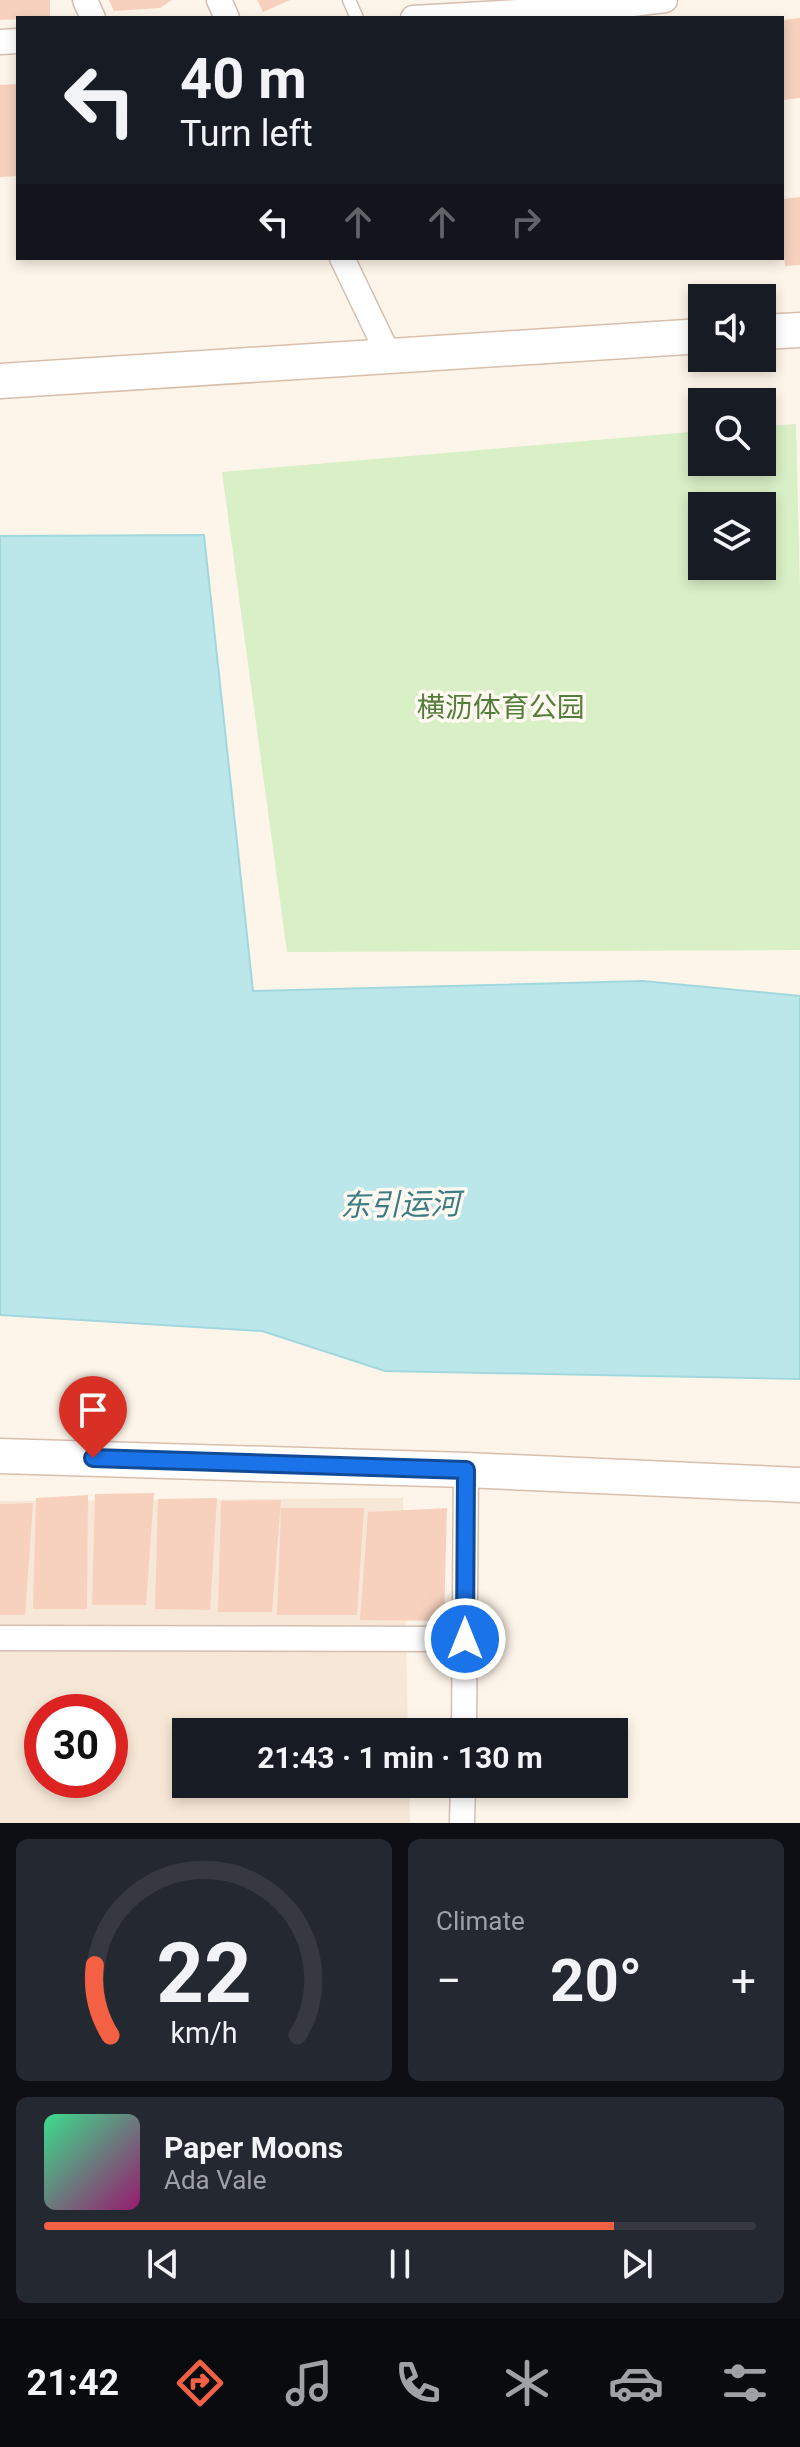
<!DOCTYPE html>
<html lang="en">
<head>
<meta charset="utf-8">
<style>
	:root { --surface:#171b24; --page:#242831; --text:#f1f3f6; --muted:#9ea1a6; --line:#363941; --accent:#f36044 }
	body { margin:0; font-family:Roboto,"Noto Sans SC",sans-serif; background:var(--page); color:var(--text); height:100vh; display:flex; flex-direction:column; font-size:30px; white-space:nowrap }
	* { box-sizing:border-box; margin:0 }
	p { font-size:26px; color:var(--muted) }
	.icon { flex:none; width:44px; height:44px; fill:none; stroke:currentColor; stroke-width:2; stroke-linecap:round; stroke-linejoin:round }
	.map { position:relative; height:1823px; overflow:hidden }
	.side { display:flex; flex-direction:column; gap:16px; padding:16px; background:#0d0f14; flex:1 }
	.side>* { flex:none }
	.guide { position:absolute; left:16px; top:16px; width:768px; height:244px; border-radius:0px; box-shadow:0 4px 12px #0003; background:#171b24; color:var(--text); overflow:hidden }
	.fabs { position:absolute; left:688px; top:284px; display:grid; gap:16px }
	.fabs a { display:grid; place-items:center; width:88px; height:88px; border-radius:0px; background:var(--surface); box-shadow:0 4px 12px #0003; font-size:40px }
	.speed { position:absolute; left:24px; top:1694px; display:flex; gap:16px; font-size:40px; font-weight:700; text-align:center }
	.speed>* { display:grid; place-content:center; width:104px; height:104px; border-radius:50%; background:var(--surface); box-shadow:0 4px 12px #0003; line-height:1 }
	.speed .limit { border:12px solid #d22; background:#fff; color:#111 }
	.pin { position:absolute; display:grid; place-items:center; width:68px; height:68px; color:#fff; margin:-82px -34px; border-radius:50% 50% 50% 0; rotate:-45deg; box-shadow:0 0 8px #0007 }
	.pin .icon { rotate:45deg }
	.me { position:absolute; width:88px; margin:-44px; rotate:0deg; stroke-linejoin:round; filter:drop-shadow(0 0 6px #0008) }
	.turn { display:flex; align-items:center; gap:28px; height:168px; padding:0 32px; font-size:36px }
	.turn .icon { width:104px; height:104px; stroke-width:2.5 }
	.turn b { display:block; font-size:56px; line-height:68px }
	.lanes { display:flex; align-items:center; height:76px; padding:0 32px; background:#0003; justify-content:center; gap:40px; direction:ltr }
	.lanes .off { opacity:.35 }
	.big { font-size:60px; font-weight:700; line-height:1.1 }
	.side .widget { flex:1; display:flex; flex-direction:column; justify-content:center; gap:12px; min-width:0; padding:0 28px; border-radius:12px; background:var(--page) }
	.side .dial { align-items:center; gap:0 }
	.dial svg { height:208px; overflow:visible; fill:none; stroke:var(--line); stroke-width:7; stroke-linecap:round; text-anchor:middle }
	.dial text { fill:var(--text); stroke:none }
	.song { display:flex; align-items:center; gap:24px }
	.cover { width:96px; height:96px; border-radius:12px; background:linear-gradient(135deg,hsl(150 70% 55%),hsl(320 70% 35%)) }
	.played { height:8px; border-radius:4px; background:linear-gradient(90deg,var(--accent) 80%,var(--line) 80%) }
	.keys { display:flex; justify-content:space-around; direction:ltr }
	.heat { display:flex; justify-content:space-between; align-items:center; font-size:44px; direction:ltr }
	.side .tiles { flex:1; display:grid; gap:16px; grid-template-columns:1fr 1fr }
	.widget:last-child { grid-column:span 2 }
	.trip { position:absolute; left:172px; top:1718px; width:456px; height:80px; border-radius:0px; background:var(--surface); box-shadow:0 4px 12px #0003; font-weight:700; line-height:80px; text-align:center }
	.menu { display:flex; height:128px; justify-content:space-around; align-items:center; background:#090b0e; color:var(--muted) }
	.menu .icon { width:56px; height:56px }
	.menu .current { color:var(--accent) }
	.menu b { font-size:36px; color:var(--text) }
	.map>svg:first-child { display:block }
	.residential { fill:#f7e7d7; fill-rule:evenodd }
	.green { fill:#d9efc6; fill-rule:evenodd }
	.water { fill:#bbe7eb; stroke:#a0d8de; stroke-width:2 }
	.building { fill:#f7d1be }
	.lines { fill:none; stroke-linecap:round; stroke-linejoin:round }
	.lane-casing { stroke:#d5beb0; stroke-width:15 }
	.street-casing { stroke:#d5beb0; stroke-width:27 }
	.secondary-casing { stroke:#d9beac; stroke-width:37 }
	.lane { stroke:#fff; stroke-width:12 }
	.street { stroke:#fff; stroke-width:24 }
	.secondary { stroke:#fff; stroke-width:34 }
	.route-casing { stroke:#114b97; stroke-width:20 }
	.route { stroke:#1a73e8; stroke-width:14 }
	.labels { text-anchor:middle; stroke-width:7; stroke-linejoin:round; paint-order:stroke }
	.park-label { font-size:28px; fill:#547e3c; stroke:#fff9f2 }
	.water-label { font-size:30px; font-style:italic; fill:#3a7c83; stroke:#fff9f2 }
</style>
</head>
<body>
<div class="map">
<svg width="800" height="1823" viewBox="0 0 800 1823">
	<rect width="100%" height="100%" fill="#fef5ea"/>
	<path class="residential" d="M403,1498L408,1732H186V1784H409L410,1823H0V1501ZM42,1712H110V1780H42Z"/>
	<path class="green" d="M796,424L800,592V950L287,952L222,472L702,431V462H762V426ZM702,506H762V566H702Z"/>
	<polygon class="water" points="204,535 253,991 643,981 800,996 800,1379 385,1371 262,1331 0,1315 0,536"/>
	<g class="building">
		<polygon points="0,0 50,0 50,18 0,20"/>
		<polygon points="109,0 172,0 160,8 114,11"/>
		<polygon points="257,0 290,0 263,12"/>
		<polygon points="800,18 800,98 782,100 782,20"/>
		<polygon points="18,84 18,176 0,177 0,85"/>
		<polygon points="800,197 800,265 785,266 784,256 782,256 782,199"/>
		<polygon points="154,1493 146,1605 92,1605 95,1494"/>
		<polygon points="88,1495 87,1609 33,1609 36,1498"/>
		<polygon points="217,1498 210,1610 155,1609 158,1499"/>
		<polygon points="281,1500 272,1612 218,1612 221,1501"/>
		<polygon points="33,1503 25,1615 0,1615 0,1504"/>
		<polygon points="281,1508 364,1508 357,1615 277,1615"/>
		<polygon points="447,1508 444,1621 360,1620 368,1512"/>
	</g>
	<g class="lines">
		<g class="lane-casing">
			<polyline id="lane" points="349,0 357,18"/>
		</g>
		<g class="street-casing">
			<g id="street">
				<polyline points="85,0 93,18"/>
				<polyline points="219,0 227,18"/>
				<polyline points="413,18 608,7 665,0"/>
				<polyline points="0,42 18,41"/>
				<polyline points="342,258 389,356"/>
				<polyline points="0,1638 465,1639"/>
				<polyline points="464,1732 466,1470"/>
				<polyline points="462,1823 463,1784"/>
			</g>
		</g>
		<g class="secondary-casing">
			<g id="secondary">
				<polyline points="762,332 800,330"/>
				<polyline points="0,381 702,336"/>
				<polyline points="0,1456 466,1470 800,1485"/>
			</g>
		</g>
		<use href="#lane" class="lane"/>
		<use href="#street" class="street"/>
		<use href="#secondary" class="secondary"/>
	</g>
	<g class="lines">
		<g class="route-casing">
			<polyline id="route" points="93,1458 466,1470 465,1639"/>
		</g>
		<use href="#route" class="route"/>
	</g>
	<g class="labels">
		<g class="park-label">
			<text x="501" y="717">横沥体育公园</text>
		</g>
		<g class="water-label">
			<text transform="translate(400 1205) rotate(-1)" y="10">东引运河</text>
		</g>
	</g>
</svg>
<div class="fabs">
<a><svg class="icon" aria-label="sound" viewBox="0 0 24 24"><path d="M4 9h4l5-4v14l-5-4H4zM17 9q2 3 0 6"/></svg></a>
<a><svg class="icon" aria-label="search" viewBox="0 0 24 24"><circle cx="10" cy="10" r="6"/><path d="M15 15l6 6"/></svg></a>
<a><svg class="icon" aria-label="layers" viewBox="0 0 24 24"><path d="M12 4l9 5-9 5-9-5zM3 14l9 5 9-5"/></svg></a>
</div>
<div class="speed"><div class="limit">30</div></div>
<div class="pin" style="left:93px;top:1458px;background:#d93025"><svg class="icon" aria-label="arrive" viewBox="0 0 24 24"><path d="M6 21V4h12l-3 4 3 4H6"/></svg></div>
<svg class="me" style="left:465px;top:1639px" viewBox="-20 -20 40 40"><circle r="17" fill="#1a73e8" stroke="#fff" stroke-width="3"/><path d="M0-11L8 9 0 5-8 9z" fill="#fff"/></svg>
<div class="trip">21:43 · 1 min · 130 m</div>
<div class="guide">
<div class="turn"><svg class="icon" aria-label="left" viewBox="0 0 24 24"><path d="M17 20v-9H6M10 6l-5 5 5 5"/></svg><div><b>40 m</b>Turn left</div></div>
<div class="lanes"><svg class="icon" aria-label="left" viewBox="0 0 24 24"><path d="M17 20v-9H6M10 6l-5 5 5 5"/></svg><svg class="icon off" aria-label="ahead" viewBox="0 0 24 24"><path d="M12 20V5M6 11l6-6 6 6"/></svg><svg class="icon off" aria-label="ahead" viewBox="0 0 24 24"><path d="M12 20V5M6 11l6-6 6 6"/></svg><svg class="icon off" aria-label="right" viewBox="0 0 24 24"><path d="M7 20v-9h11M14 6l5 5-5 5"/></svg></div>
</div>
</div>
<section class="side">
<div class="tiles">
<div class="widget dial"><svg viewBox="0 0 100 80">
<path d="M14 69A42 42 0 1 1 86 69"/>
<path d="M14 69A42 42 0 0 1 8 42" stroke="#f36044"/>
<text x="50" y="56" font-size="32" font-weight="700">22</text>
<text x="50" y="72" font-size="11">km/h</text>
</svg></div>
<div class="widget"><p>Climate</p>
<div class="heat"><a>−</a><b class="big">20°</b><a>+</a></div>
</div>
<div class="widget">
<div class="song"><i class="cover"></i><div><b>Paper Moons</b><p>Ada Vale</p></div></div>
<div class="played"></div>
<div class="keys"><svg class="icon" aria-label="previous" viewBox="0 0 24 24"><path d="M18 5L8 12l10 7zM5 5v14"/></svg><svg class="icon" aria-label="pause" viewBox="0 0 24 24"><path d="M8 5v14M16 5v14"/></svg><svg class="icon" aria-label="next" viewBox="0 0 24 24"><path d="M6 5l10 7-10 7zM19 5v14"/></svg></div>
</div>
</div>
</section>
<nav class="menu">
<b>21:42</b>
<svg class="icon current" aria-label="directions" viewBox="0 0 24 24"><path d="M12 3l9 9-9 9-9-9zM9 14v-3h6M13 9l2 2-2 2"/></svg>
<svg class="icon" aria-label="music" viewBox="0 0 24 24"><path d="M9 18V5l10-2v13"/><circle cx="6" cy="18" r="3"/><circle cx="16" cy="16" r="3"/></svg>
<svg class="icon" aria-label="phone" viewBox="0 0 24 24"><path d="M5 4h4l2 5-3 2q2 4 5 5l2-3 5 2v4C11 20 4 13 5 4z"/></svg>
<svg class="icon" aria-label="climate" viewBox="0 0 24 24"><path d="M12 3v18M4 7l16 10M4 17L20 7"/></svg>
<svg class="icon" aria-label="car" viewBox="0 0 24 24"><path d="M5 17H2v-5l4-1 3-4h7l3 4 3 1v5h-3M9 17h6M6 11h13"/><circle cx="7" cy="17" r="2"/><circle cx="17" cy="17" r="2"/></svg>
<svg class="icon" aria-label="filters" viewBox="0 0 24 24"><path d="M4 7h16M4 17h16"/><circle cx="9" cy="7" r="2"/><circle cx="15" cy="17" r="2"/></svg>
</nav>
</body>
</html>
